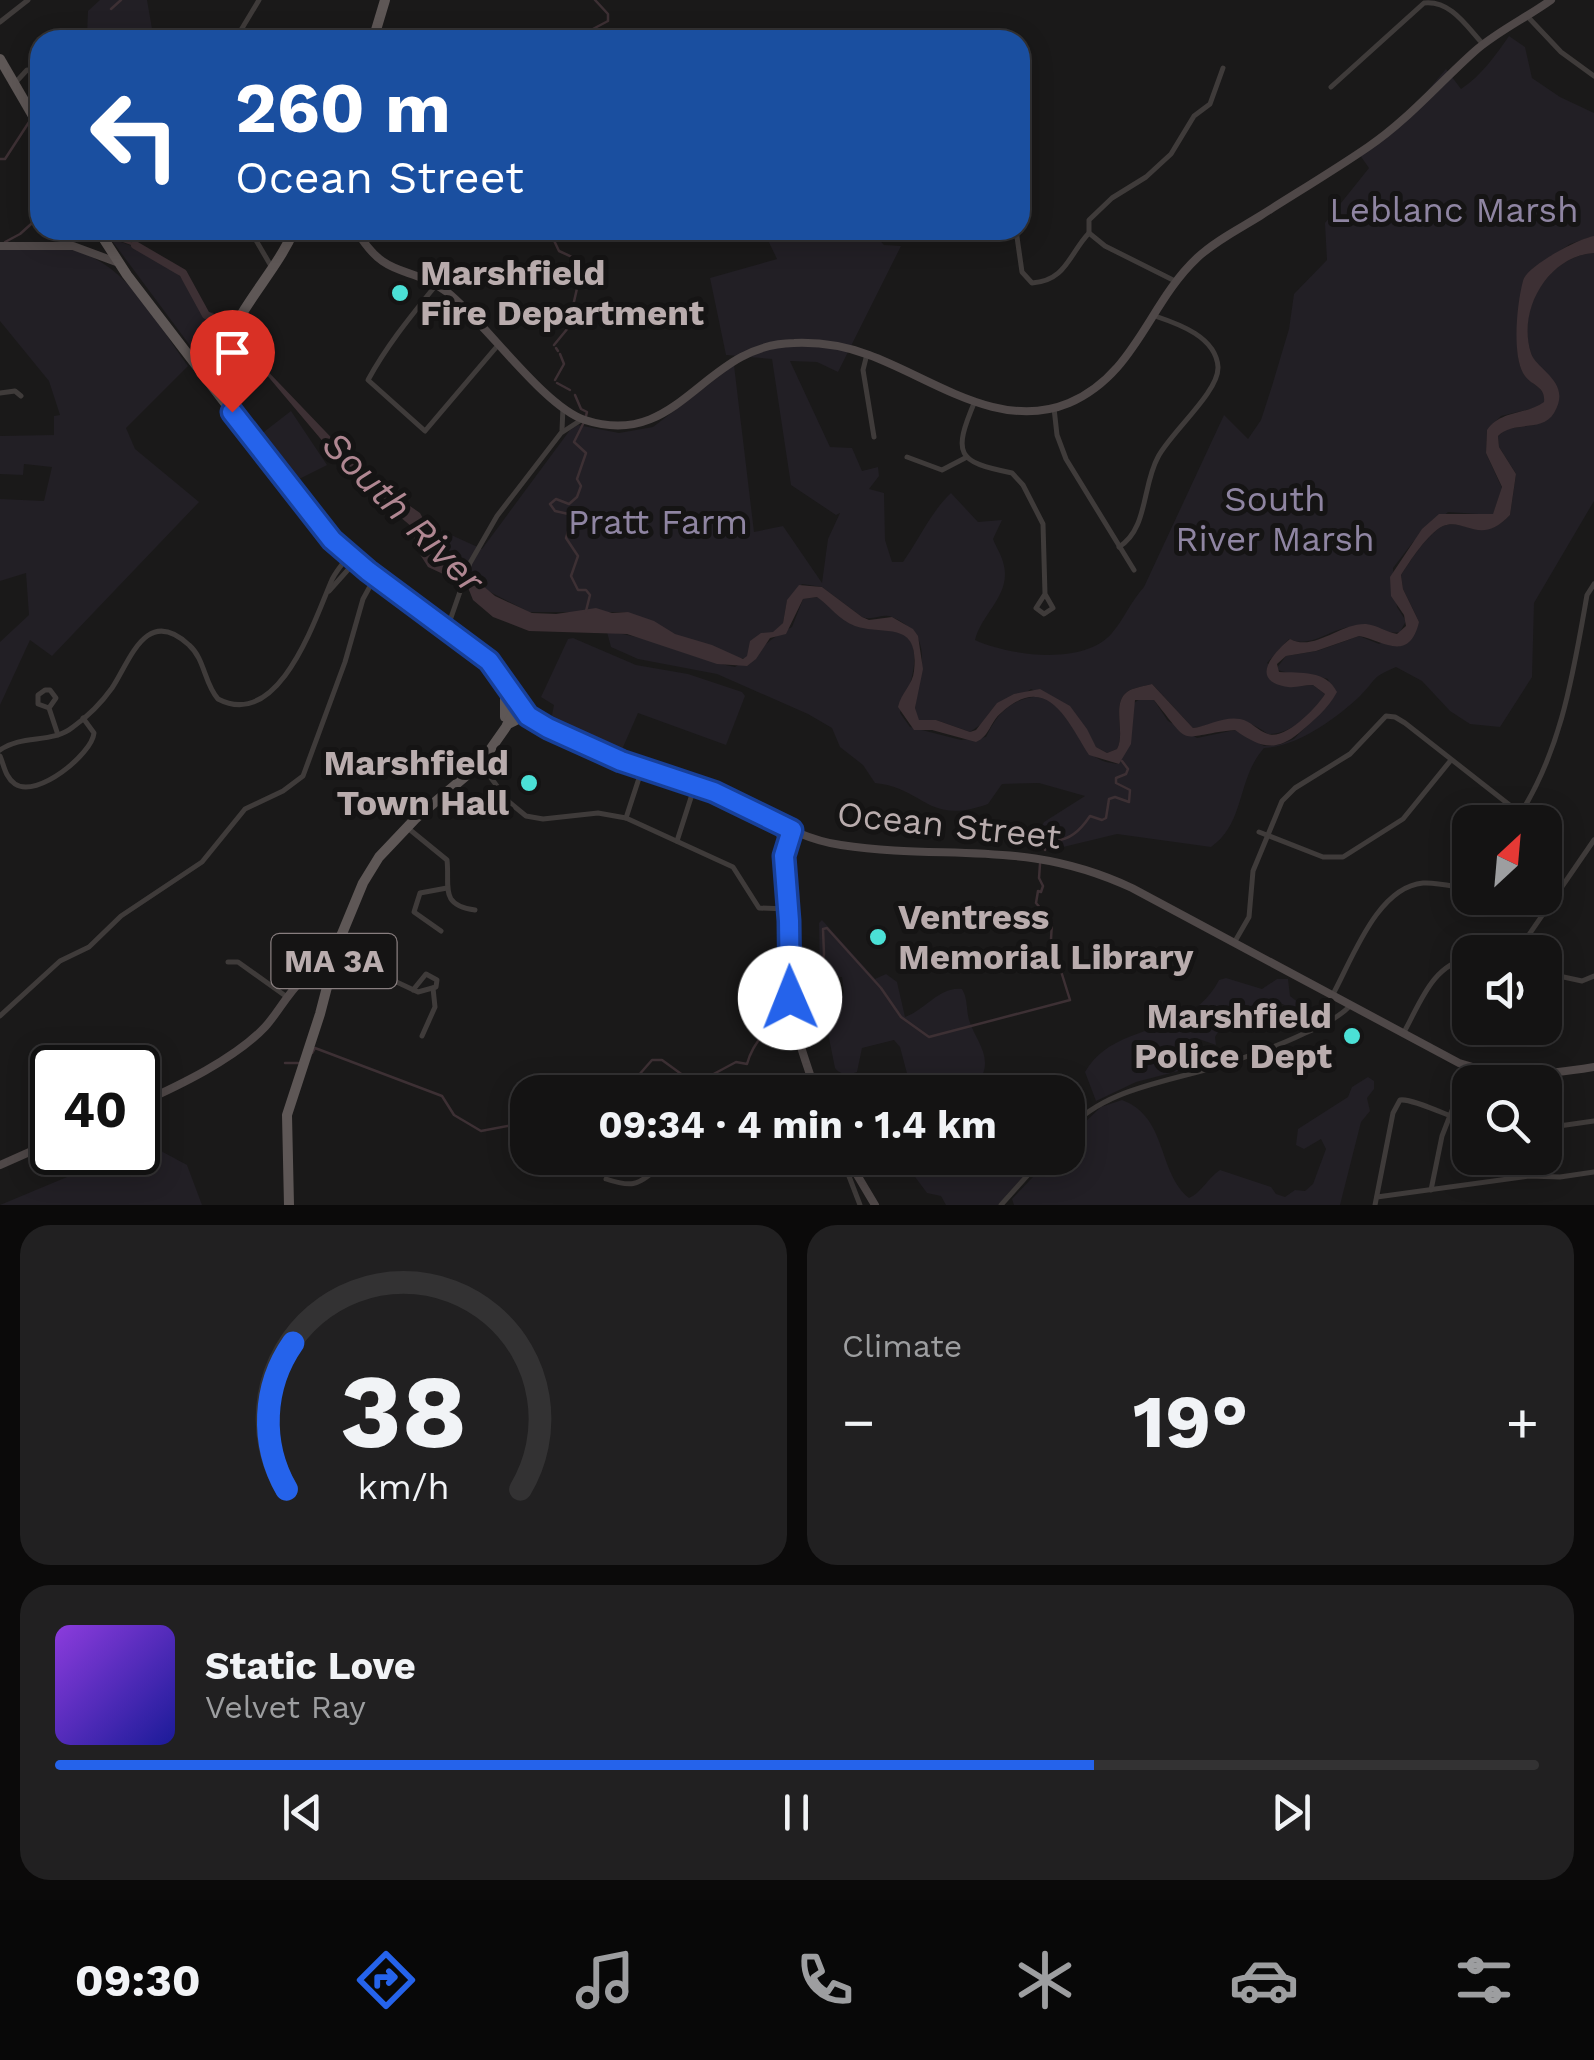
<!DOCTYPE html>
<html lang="en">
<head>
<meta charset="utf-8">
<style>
	:root { --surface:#141313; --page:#212021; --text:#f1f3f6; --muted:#9d9ea0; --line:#333233; --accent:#2563eb }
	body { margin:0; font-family:"Work Sans",sans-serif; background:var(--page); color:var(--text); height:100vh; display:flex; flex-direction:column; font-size:38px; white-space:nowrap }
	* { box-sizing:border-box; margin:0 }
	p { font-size:32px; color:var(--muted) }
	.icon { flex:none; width:55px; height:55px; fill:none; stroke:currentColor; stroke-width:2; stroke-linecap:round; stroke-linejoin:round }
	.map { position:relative; height:1205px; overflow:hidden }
	.sheet { display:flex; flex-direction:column; gap:20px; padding:20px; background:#0b0a0a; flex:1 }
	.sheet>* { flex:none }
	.hud { position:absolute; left:30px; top:30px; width:1000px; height:210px; border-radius:30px; box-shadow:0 5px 25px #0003,0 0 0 2px var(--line); background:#1a4fa0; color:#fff; overflow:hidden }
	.needle { width:65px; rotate:26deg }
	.tools { position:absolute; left:1452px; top:805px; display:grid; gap:20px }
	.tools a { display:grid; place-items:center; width:110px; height:110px; border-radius:20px; background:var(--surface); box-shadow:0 5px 25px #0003,0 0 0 2px var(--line); font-size:50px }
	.speed { position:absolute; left:30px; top:1045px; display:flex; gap:20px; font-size:50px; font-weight:700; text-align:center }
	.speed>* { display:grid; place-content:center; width:130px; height:130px; border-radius:50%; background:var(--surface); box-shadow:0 5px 25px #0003,0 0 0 2px var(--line); line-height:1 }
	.speed .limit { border:5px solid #111; border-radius:15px; background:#fff; color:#111 }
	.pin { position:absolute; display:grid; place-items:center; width:85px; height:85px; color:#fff; margin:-102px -42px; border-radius:50% 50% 50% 0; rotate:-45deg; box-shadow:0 0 10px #0007 }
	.pin .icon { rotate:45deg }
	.me { position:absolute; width:110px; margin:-55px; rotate:359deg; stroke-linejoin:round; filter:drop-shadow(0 0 8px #0008) }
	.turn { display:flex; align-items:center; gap:35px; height:210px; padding:0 40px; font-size:45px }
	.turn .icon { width:130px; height:130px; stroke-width:2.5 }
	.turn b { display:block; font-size:70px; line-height:85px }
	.big { font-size:75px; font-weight:700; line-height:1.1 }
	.sheet .tile { flex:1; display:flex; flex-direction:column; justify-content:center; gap:15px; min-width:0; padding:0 35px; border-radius:30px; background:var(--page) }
	.sheet .dial { align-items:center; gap:0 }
	.dial svg { height:260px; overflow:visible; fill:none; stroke:var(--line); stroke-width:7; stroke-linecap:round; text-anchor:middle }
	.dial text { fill:var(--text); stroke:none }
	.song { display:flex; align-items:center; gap:30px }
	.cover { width:120px; height:120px; border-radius:15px; background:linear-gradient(135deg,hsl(270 70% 55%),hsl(240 70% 35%)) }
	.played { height:10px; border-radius:5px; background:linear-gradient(90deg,var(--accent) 70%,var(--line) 70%) }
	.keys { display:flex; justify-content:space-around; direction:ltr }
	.heat { display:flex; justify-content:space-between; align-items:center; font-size:55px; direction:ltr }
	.sheet .tiles { flex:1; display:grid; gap:20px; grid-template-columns:1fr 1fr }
	.tile:last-child { grid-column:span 2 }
	.trip { position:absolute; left:510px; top:1075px; width:575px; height:100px; border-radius:30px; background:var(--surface); box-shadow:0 5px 25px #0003,0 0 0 2px var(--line); font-weight:700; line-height:100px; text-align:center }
	.dock { display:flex; height:160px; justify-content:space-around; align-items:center; background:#080808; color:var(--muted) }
	.dock .icon { width:70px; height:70px }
	.dock .current { color:var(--accent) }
	.dock b { font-size:45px; color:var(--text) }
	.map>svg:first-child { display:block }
	.green { fill:#221f25 }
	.water { fill:#3d3034 }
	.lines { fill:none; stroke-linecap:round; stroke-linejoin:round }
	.stream { stroke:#3d3034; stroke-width:2.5 }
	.river { stroke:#3d3034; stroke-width:8 }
	.street { stroke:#3f3b3a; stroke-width:5 }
	.secondary { stroke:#4f4848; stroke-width:8 }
	.primary { stroke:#5e5756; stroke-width:10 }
	.route-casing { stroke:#184099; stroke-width:25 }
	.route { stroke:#2563eb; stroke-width:18 }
	.poi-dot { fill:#4be0d6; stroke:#151414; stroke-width:4 }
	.labels { text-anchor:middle; stroke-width:10; stroke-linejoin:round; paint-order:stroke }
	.shield { fill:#151414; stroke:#887e7f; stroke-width:2.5 }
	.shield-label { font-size:32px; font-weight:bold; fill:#b9acad }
	.park-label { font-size:35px; fill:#8f85a2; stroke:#151414 }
	.poi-label { font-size:35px; font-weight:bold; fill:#b9acad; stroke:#151414; text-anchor:start }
	.street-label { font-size:35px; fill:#b9acad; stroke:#151414 }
	.water-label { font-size:38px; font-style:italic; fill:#b08792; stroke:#151414 }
</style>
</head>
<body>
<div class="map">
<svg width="1594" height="1205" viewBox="0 0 1594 1205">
	<rect width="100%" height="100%" fill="#1a1919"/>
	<g class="green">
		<polygon points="100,0 147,0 154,40 74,40 87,35 88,11"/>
		<path d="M1509,36L1525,47L1532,78L1560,97L1594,113V236L1570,244L1532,270C1518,287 1511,356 1524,374C1531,384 1541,386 1546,398L1543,406L1501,416L1487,430L1486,453L1502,488L1493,515L1448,512L1413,542L1393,568L1397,607L1406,621L1400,632C1386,635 1369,626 1352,627C1330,628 1312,649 1289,639L1267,663L1298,686L1313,685L1325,694C1315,713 1290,735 1268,734C1234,711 1229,722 1193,728L1152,684C1145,686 1132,688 1127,692C1111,704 1126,733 1117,749L1107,753L1096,747C1075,708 1072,707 1031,689L970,732L936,720H919L915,716C914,676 942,639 892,617C883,613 873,621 862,617L822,587L802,584L787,601L783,623L747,659L737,658L675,637L627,612H529L488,591L466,573L460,574L455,559L438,546L427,524L482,549L570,430L578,425L619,433L653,427L734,365L754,532L783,526L822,583L828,539L840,513L836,515L791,485L772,359L726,355L710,278L777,259L763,230H870L884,245L901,246L838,372L817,362L790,361L830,447L852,448L862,471L878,467L879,476L869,489L884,493L885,540L892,562H903C920,538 930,513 951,493L978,522L1002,520L993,539C996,547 1001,554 1003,562C1013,594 982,612 975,640C1010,656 1084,666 1112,633C1124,619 1131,601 1144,587L1224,415L1248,439L1261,420L1272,386L1289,329L1294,294L1327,260L1325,223L1369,168L1357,151L1402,121L1446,69L1461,89C1482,75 1495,56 1509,36Z"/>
		<path d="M110,238C162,257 179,263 202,314L212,312L218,316L216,320L223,338L213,357L197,355Z"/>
		<path d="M64,248C125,258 155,321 188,366L126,428L135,449L199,502L52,656L30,640L0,705V642L29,615L26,573L0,581V499L44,501L52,467L24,464L23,475L0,474V436L54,435V416L60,415L49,381L0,321V250Z"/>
		<path d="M1594,253V501L1534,603L1532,677L1500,727L1470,724L1450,711L1422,681L1396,667C1370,678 1378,678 1360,696C1337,718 1297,747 1264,748C1236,780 1246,822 1211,847L1117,834L1059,848L1034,841L1044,822L1085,796L1039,783L1002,784L988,804C927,826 925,788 875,783L863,765L840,747L832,728L808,714L717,674L638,659L611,647L607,632C649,635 691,659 735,667C757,654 769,638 792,627L803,599L818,597C830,606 841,619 855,625C867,631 881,626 894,630C931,638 908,691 900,713L910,727L961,740L986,737C994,720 1004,705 1024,699C1066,686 1071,741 1097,758C1103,762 1111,763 1119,764L1133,704L1141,698L1154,700L1168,721L1197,738L1235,730L1264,746L1279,745L1294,739L1333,698L1328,679C1311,673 1290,676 1276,669L1286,656L1317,651L1359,636L1379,644L1419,622L1403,589L1401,575C1410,561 1428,533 1443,526C1464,517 1481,545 1510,515L1516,474L1499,447L1498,436L1506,429L1535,425L1558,399C1555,371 1538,374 1531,353C1516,310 1548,256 1594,253Z"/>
		<polygon points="291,411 327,465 295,481 260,435"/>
		<polygon points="573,638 636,665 688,674 742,692 745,696 726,745 638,713 620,754 580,737 551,720 554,705 541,697 568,639"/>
		<path d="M822,920L875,979L886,974L897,982L905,1017C925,1010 940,986 962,989C968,999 966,1008 969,1020C977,1044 997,1060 975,1087L932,1085L917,1092H898L909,1081L900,1047L894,1040L862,1048L857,1072C849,1075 840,1075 835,1068L821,998L824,992L840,998L844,993L842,977L825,978L820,972L819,923Z"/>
		<path d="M1226,978L1262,989L1277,979H1288L1290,996L1313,1014L1316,1022L1311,1027L1305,1025L1297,1011L1274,1000L1258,1015L1220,1029L1215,1037L1216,1045L1196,1038L1188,1040L1182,1056L1186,1069L1136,1082L1096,1101L1085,1072C1116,1019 1188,1040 1219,980Z"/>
		<path d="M1368,1077L1374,1081V1089L1367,1098L1370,1111L1361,1122L1340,1205H1014L1012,1199L1051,1158H1068V1138L1101,1107L1122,1100C1168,1117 1157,1172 1189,1198C1201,1193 1208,1178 1220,1170L1271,1187L1276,1194L1285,1197L1295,1190L1305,1191L1313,1184L1326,1149L1321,1139L1304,1149L1296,1145L1298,1129L1348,1097L1352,1087Z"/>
		<polygon points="161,1151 187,1165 202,1205 0,1205 122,1154"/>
		<polygon points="901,1158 917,1158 946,1176 957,1172 966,1158 1040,1158 998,1205 946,1205 941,1196 927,1193"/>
	</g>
	<path class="water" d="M1594,236V253C1548,256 1517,310 1531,353C1536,370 1573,382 1554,413C1542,433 1513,420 1498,436L1499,447L1516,474L1510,515C1480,547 1465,517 1443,526C1428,533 1410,561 1401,575L1403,589L1419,622C1409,664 1382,640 1359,636L1316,651L1286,656L1277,664L1279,672C1301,673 1326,670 1337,692C1327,710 1314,720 1299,733C1275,753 1259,747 1235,730C1175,736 1194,750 1154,700H1135L1131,744L1119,764L1089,755C1068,723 1048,670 1001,713C990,722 990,736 976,742L932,730H914L898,707C901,693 913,684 914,671C920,619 884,636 855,626C838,619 831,607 817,597L803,599L786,634L770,638L756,659L747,666L717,664L627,634L529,631L493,617L473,600L467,585L428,567L416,548L412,527L352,476L260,367L228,350L230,345L256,359L370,478L420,513L438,546L457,563L460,574L475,579L495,596L532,613L556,614L596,608L612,613L628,612L654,621L675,634L712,645L743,659L747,656L750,641L761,633L773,632L783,623L787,600L799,585L822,587L862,617L869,620L892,617L913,629L918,636L923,669L915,708L919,720H936L970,732L976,730L997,703L1014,694L1040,689L1070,706L1087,729L1096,747L1107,753L1117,749C1126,733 1111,704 1127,692C1132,688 1145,686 1152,684L1193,728C1208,726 1224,716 1240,719C1251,721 1258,731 1268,734C1286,740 1317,707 1325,694L1313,685C1304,685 1296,688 1288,687C1248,681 1273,653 1290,639C1314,652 1340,623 1366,624C1377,625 1386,632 1397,634L1406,626L1404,615L1391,596L1390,577L1422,529L1439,514H1493L1502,487L1486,453L1487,430C1501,410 1526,415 1544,402C1546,385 1530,386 1523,373C1512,353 1517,303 1523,281C1526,266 1580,238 1594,236Z"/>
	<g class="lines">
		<g class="stream">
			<polyline points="111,9 121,0"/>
			<polyline points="572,40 608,21 608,14 595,0"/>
			<polyline points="0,159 5,159 31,119"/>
			<polyline points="124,230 134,244"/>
			<polyline points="549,230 559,251 583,262 568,328 554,345"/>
			<polyline points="107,235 135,245"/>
			<polyline points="5,242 20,234 40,216"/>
			<polyline points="556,348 558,351"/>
			<polyline points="555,380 564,364 560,354"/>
			<polyline points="557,383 570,390"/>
			<polyline points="575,395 581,409 587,412 586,416"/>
			<polyline points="583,424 574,442 586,453 577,479 581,486 577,497 569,504 556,499 550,504 555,511 573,515 566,538 578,556 571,576 578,590 586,590 590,595 586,611"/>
			<path d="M1045,850L1046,832L1054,834L1055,840C1071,841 1082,828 1090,816L1102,820L1106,818L1109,799L1115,797L1129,802L1130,790L1116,783V778L1126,774L1128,769L1122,761"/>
			<polyline points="821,973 824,954 823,929 827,928 881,988 901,1017 929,1037 1070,1000 1051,939 1052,922 1036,903 1038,891 1041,892 1043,886 1039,878 1040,864"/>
			<polyline points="312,1053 315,1048 442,1096 454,1115 481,1131 528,1122"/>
			<polyline points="285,1063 298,1063"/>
			<path d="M624,1092L652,1060H662L695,1084L736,1062L747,1064C753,1042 769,1026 788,1014"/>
		</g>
		<polyline class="river" points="135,245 183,273 206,315 219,321 223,328 228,346"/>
		<g class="street">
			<polyline points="1527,16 1561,52 1594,76"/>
			<polyline points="0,22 28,0"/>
			<polyline points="235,40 259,0"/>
			<polyline points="15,83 27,70 40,72"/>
			<path d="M1331,87L1424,3C1451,0 1467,27 1483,44"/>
			<polyline points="250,230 271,266"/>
			<path d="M1016,230L1022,272L1032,283C1066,281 1069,254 1089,233L1105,246L1177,282"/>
			<polyline points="1089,233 1089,220 1112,198 1146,177 1171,154 1194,116 1210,104 1223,68"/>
			<path d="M436,285C411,316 387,345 368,380L425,431L499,344"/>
			<polyline points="867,354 863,370 874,437"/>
			<polyline points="0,393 15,391 21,396"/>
			<path d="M975,401C952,455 957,462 1012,473L1023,485L1043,524L1045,594L1053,608L1044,614L1036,608L1045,594"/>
			<polyline points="1054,408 1057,435 1066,459 1134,570"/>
			<polyline points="562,430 563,407"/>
			<polyline points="907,457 942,470 967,457"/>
			<path d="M1119,547C1148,529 1142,486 1158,457C1171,432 1219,392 1218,367C1216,337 1179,324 1155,316"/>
			<polyline points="329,591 354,563"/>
			<polyline points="447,629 470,563 497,516 561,433 581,420"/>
			<polyline points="49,708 38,704 38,695 45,690 50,690 56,698 49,708 58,735"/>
			<path d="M0,750C23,734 52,744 73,727C87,717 102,702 112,688C130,661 146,605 189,645C205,659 204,683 218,699C279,731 315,619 331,582C334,573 343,564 348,556"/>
			<path d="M0,756C4,765 5,777 15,784C37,799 92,754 94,733L83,718"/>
			<polyline points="482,766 509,802 526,816 543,819 598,813 626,818 733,867 759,908 787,909"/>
			<polyline points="626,818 642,769"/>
			<path d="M1515,822C1561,754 1573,675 1587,595L1594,584"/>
			<path d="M409,829L447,860C450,887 439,905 475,910"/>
			<polyline points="1259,832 1323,857 1343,857 1403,819 1451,760"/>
			<polyline points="677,841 695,785"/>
			<polyline points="1523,898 1546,909"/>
			<polyline points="441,931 414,912 420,893 447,888"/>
			<polyline points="1234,943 1249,917 1253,871 1282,801 1295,788 1350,754 1386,716 1395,717 1405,723 1521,814"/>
			<polyline points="1517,952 1594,840"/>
			<polyline points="228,962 238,962 287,997"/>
			<polyline points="332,969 388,978 418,992 436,987 437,980 426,974 413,990"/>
			<polyline points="1545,973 1582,981 1594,976"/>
			<path d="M1332,996C1352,960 1377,887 1423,883C1438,882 1455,887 1470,889"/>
			<polyline points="0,1016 60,961 89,947 121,916 202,862 245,809 283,791 303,776 345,662 363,599 374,579"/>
			<path d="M1403,1034C1420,1004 1432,964 1470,958"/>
			<polyline points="422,1036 435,1007 433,988"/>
			<polyline points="1545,1128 1594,1121"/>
			<path d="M1068,1130C1102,1091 1160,1083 1208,1069C1241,1059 1272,1049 1303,1034C1320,1027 1337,1019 1350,1006"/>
			<polyline points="842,1158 860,1205"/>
			<path d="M606,1179C642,1191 639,1179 666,1164C672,1161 682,1160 690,1158"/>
			<polyline points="1431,1190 1442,1136 1469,1067"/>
			<polyline points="1377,1197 1529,1176 1560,1177 1594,1172"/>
			<polyline points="1001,1205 1043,1158"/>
			<path d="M1375,1205L1393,1113L1400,1100C1413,1098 1452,1118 1470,1123"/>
		</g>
		<g class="secondary">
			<path d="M356,230C387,282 408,263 447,292C485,322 544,407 585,420C680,451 703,344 794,343C819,342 845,346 869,355C932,378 999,432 1069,403C1136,374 1148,304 1197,258C1215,241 1239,229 1260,216C1296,193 1333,171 1368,147C1408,120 1440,82 1475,51C1498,31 1526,18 1551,0"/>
			<polyline points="0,246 73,246 119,263"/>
			<path d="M519,701C555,752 659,768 715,793C757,810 796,839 841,845C948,861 1026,838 1132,888L1459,1063C1506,1079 1545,1075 1594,1067"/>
			<path d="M774,823C798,854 783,961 790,1002C795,1032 806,1063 816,1092"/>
			<path d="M138,1104C178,1086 235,1059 265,1027C283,1008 301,964 333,967"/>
			<polyline points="847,1158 875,1205"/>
			<polyline points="0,1165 52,1142"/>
		</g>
		<g class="primary">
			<polyline points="373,40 385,0"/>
			<polyline points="0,59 40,128"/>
			<polyline points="98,230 127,275 324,532 355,562 489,661 519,701"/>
			<path d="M225,397C209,330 270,287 294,230"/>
			<polyline points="505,683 505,717"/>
			<polyline points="510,723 522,717 541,725"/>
			<polyline points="289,1205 287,1115 320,1014 339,941 363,883 379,857 415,819 480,764 506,727 519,701"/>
		</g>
	</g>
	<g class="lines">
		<g class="route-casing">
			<polyline id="route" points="232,412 332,540 368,571 489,661 528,716 548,728 621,761 714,792 792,830 784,856 789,921 790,998"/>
		</g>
		<use href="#route" class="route"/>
	</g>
	<g class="poi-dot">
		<circle cx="400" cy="293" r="10"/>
		<circle cx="529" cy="783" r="10"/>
		<circle cx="878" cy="937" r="10"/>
		<circle cx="1352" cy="1036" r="10"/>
	</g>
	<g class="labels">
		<rect class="shield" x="271.5" y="934" width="125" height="54" rx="8"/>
		<g class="shield-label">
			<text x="334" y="972">MA 3A</text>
		</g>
		<g class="park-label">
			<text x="1454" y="222">Leblanc Marsh</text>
			<text x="1275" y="511">South<tspan x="1275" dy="40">River Marsh</tspan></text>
			<text x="658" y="534">Pratt Farm</text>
		</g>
		<g class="poi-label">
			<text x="420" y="285">Marshfield<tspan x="420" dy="40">Fire Department</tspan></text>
			<text x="509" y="775" text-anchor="end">Marshfield<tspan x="509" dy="40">Town Hall</tspan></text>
			<text x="898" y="929">Ventress<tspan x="898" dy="40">Memorial Library</tspan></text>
			<text x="1332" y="1028" text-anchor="end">Marshfield<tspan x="1332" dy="40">Police Dept</tspan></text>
		</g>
		<g class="street-label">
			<text transform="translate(949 825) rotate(6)" y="12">Ocean Street</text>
		</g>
		<g class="water-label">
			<text transform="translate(403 512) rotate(45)" y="13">South River</text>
		</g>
	</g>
</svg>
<div class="tools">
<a><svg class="needle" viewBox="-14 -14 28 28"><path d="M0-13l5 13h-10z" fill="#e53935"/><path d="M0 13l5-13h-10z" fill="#9d9ea0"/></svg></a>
<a><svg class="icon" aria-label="sound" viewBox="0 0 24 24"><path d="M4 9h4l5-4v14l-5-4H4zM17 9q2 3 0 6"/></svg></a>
<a><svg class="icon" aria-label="search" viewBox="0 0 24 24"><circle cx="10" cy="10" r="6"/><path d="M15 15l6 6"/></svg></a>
</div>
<div class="speed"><div class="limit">40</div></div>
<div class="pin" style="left:232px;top:412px;background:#d93025"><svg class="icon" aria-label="arrive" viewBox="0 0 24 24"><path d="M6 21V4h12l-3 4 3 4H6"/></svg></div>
<svg class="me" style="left:790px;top:998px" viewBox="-20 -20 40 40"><circle r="19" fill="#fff"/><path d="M0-13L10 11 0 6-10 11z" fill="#2563eb"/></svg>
<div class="trip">09:34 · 4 min · 1.4 km</div>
<div class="hud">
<div class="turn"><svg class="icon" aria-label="left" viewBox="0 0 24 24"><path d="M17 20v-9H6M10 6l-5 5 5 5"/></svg><div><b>260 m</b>Ocean Street</div></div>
</div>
</div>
<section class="sheet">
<div class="tiles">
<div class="tile dial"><svg viewBox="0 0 100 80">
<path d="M14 69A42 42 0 1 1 86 69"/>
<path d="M14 69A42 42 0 0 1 16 24" stroke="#2563eb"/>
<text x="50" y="56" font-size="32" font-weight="700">38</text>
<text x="50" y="72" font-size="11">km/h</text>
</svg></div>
<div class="tile"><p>Climate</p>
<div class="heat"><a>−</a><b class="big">19°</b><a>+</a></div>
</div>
<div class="tile">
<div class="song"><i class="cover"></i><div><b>Static Love</b><p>Velvet Ray</p></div></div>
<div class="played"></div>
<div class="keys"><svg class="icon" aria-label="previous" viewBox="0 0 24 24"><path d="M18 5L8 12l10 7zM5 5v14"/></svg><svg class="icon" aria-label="pause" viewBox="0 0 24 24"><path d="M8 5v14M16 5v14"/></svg><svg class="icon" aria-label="next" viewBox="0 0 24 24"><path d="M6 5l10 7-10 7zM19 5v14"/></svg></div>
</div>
</div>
</section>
<nav class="dock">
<b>09:30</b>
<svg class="icon current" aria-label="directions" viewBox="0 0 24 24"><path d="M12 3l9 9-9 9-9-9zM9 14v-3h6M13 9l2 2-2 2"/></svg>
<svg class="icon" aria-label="music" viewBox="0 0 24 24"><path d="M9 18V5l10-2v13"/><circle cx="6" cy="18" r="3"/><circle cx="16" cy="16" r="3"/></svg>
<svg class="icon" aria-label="phone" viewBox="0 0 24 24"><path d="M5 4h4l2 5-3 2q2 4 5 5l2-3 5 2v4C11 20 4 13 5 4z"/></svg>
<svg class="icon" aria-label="climate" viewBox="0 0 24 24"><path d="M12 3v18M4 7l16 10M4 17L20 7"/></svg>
<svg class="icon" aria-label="car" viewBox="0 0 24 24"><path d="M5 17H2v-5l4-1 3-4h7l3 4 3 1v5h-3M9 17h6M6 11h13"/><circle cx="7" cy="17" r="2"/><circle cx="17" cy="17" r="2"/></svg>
<svg class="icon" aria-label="filters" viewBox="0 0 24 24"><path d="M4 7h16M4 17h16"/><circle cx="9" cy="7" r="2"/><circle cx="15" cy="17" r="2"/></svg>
</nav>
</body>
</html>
